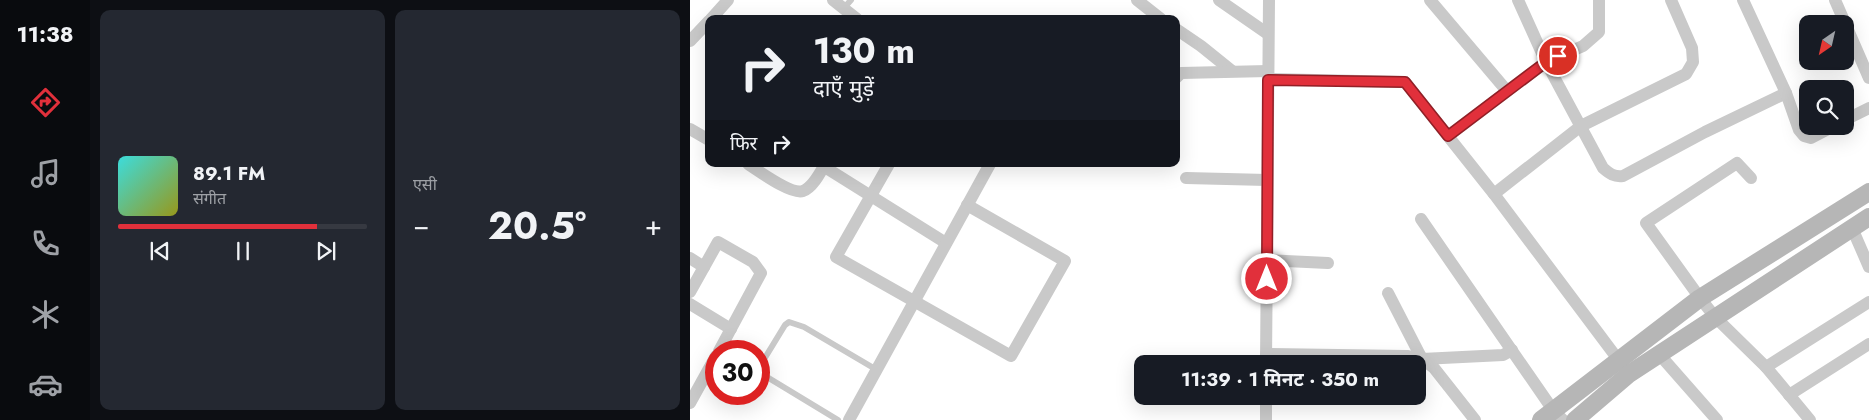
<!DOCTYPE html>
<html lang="hi">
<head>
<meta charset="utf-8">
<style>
	:root { --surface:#171b24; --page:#242831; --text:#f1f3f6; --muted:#9ea1a6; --line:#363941; --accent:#e1303b }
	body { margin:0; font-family:Jost,"Noto Sans Devanagari",sans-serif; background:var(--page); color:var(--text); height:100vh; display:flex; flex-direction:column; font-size:19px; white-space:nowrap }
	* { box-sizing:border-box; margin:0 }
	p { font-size:16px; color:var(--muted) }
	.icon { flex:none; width:28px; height:28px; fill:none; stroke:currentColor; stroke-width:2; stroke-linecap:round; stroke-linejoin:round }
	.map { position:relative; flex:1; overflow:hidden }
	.sheet { display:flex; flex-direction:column; gap:10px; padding:10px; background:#0d0f14; width:600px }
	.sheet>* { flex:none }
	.top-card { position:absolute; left:15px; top:15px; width:475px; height:152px; border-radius:10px; box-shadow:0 5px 20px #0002; background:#171b24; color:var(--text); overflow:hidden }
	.needle { width:32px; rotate:214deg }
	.controls { position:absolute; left:1109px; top:15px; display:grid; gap:10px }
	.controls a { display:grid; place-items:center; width:55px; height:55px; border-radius:10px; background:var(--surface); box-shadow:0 5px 20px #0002; font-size:25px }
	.speed { position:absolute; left:15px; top:340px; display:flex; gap:10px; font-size:25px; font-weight:700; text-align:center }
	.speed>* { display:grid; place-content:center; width:65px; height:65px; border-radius:50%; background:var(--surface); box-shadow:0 5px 20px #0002; line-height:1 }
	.speed .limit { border:8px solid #d22; background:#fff; color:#111 }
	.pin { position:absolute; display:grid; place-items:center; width:42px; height:42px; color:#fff; margin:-21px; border:2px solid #fff; border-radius:50%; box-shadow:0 1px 5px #0007 }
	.me { position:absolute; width:55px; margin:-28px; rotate:0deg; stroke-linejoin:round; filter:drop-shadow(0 0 4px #0008) }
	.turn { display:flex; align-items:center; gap:18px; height:105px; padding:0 25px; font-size:22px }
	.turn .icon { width:65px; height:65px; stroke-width:2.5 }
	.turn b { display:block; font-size:35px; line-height:42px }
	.then { display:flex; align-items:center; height:48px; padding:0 25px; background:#0003; gap:10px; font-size:19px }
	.big { font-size:38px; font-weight:700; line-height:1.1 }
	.sheet .tile { flex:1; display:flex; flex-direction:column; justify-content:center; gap:8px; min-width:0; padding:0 18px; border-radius:10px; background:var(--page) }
	.song { display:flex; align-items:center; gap:15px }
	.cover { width:60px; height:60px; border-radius:8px; background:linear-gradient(135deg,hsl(180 70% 55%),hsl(60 70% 35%)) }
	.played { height:5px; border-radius:2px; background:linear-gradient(90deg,var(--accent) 80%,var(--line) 80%) }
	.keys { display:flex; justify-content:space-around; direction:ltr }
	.heat { display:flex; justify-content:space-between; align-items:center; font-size:28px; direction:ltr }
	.sheet .tiles { flex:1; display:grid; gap:10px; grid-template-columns:repeat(2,1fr) }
	.trip { position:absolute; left:444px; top:355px; width:292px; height:50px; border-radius:10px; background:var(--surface); box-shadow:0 5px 20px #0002; font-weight:700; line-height:50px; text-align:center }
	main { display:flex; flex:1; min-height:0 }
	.dock { display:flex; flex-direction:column; width:90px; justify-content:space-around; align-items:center; background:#090b0e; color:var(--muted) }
	.dock .icon { width:35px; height:35px }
	.dock .selected { color:var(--accent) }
	.dock b { font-size:22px; color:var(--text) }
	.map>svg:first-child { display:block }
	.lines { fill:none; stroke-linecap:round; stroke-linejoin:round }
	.service { stroke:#c9c9c9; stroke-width:6 }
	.minor { stroke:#c9c9c9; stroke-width:12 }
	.secondary { stroke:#b6b6b6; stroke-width:18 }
	.route-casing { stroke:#921f26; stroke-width:12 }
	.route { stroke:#e1303b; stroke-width:9 }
</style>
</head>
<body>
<main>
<nav class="dock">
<b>11:38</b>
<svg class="icon selected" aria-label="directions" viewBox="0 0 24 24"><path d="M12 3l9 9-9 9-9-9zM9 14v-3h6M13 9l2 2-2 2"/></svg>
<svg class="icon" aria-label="music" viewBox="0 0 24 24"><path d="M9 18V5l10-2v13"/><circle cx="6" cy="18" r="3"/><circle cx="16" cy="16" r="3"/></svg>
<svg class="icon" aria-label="phone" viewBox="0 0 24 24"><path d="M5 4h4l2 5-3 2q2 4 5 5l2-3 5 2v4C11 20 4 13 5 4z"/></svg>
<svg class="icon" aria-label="climate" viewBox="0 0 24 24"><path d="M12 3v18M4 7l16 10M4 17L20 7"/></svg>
<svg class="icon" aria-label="car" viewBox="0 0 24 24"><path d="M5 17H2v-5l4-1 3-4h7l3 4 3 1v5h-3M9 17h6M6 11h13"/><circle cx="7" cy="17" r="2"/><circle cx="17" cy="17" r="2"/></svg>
</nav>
<section class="sheet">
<div class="tiles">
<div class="tile">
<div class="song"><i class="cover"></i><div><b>89.1 FM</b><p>संगीत</p></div></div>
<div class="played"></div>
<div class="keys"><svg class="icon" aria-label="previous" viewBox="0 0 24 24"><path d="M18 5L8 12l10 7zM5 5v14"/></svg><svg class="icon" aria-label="pause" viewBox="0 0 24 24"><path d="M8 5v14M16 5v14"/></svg><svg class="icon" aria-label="next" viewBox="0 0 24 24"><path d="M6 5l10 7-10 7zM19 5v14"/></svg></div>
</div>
<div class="tile"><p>एसी</p>
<div class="heat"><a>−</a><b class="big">20.5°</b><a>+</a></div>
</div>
</div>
</section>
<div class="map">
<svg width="1179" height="420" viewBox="0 0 1179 420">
	<rect width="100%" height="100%" fill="#fff"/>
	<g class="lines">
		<g class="service">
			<polyline points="153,9 161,0"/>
			<polyline points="148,420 77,377 72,372 71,366 73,361 95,325 99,322 114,327 187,370"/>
		</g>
		<g class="minor">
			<polyline points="143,0 167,19"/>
			<polyline points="447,0 471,19"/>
			<polyline points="529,0 578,34"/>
			<polyline points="740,0 817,91"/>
			<path d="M828,0L856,62L913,168C920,174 924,177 933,176L1015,132L1096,93"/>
			<polyline points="1053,0 1096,93 1109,130 1114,136 1121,138 1144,126"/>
			<polyline points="1145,0 1179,78"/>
			<polyline points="21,19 38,0"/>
			<polyline points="486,29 511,46 542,71"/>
			<polyline points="0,41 19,21"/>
			<polyline points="486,78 491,73 578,71"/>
			<polyline points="578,79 715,82 804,194 933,366"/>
			<polyline points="1155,120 1179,108"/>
			<polyline points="0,129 19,140"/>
			<polyline points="758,136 856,62 893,46 909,32 909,0"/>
			<path d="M58,164C69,171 101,195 113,191C123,187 130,173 135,164"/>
			<polyline points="199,164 146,257 321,356 375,261 277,205"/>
			<polyline points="133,166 256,243"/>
			<polyline points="496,178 577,180"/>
			<polyline points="1061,178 1047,163 956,223 1010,298 1025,317 1076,367 1120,420"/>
			<polyline points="804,194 891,126 996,74 1003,62 1002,48 981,0"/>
			<polyline points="731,219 863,410 873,420"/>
			<polyline points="1162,228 1179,267"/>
			<polyline points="0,258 14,267 0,292"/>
			<polyline points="577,260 638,263"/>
			<polyline points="14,267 28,242 63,262 71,273 29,351"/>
			<polyline points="698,293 732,359 813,355 822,350"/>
			<polyline points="0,304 41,329"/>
			<polyline points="576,354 717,356 732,359 744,368 785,420"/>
			<polyline points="969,354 1027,420"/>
			<polyline points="576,364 579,0"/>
			<polyline points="1076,367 1179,302"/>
			<polyline points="1099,395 1179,344"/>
			<polyline points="576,396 576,420"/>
			<polyline points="0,403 26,356"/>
			<polyline points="159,420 300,164"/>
		</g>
		<g class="secondary">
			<polyline points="851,420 1010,298 1179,192"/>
			<polyline points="885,420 939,374 1179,217"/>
		</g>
	</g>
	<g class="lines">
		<g class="route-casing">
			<polyline id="route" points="577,279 578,80 715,82 758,136 856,62 868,56"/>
		</g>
		<use href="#route" class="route"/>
	</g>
</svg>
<div class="controls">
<a><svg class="needle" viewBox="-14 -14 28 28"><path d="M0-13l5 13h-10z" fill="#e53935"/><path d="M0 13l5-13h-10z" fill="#9ea1a6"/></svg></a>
<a><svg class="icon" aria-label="search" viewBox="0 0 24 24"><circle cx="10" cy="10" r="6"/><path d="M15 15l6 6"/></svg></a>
</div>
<div class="speed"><div class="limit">30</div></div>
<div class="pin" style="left:868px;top:56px;background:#d93025"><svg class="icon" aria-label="arrive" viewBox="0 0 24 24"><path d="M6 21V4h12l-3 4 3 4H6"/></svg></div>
<svg class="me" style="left:577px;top:279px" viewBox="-20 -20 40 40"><circle r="17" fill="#e1303b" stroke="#fff" stroke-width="3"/><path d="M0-11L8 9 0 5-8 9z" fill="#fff"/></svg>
<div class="trip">11:39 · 1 मिनट · 350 m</div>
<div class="top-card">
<div class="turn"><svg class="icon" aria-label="right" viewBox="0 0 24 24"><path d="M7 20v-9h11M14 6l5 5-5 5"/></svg><div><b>130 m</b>दाएँ मुड़ें</div></div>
<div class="then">फिर<svg class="icon" aria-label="right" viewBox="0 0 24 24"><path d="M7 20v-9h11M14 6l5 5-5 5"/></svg></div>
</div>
</div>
</main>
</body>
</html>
